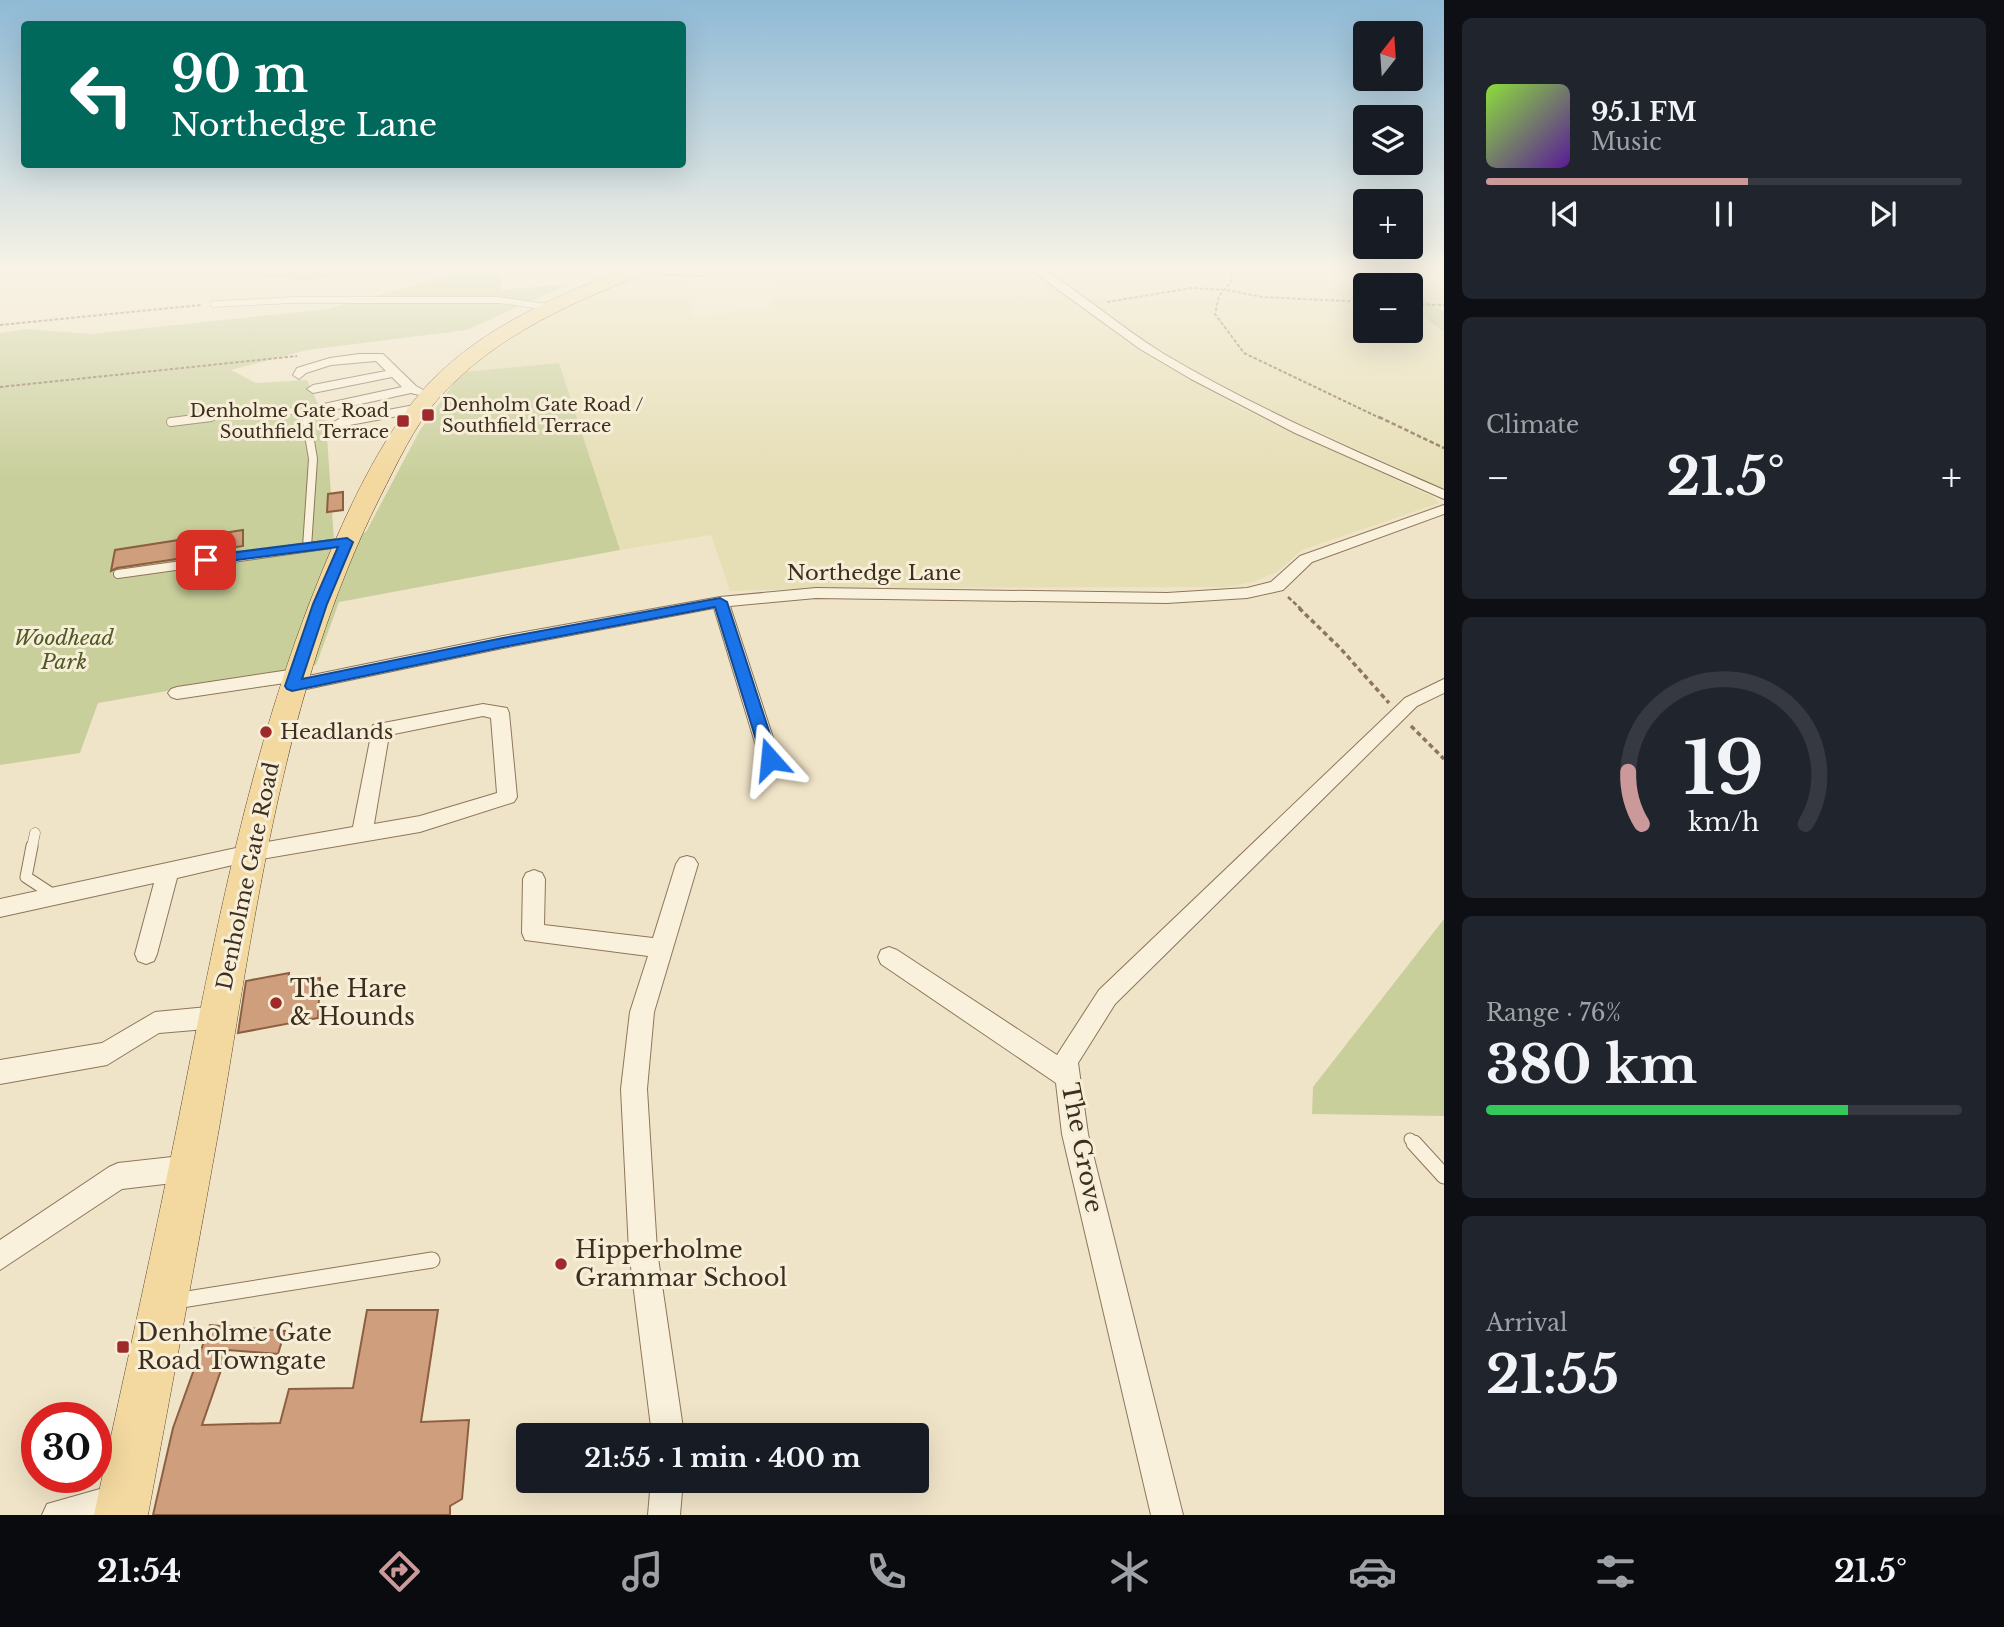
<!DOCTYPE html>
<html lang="en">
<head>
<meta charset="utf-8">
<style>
	:root { --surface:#171b24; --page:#20242c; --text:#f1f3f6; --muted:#9ea1a6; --line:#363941; --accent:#cc999b }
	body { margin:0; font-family:"Libre Baskerville",serif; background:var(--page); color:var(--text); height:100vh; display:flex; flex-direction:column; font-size:26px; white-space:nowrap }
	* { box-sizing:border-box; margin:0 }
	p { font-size:23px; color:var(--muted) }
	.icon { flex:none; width:38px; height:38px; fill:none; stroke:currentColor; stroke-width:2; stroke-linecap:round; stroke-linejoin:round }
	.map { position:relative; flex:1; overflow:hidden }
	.sheet { display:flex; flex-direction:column; gap:18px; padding:18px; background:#0d0f14; width:560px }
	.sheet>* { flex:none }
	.hud { position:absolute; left:21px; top:21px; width:665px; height:147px; border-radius:7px; box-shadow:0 7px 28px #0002; background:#00695c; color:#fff; overflow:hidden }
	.needle { width:46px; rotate:17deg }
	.controls { position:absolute; left:1353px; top:21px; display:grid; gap:14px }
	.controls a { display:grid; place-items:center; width:70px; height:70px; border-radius:7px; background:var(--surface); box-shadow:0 7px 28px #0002; font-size:35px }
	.speed { position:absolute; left:21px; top:1402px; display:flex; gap:14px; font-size:35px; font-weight:700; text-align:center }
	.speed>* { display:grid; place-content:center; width:91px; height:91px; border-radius:50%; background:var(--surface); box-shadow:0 7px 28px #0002; line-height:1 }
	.speed .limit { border:10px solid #d22; background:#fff; color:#111 }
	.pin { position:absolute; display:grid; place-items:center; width:60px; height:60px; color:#fff; margin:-30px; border-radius:14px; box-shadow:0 4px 10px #0006 }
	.me { position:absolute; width:77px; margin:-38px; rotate:342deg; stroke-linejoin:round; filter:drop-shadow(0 0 5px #0008) }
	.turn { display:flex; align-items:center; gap:24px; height:147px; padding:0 35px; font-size:32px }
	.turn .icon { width:91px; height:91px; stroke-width:2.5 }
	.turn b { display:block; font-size:49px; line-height:60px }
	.big { font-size:52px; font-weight:800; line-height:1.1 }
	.sheet .widget { flex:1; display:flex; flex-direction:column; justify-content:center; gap:10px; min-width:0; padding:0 24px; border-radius:10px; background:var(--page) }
	.sheet .dial { align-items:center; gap:0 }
	.dial svg { height:182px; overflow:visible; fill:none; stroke:var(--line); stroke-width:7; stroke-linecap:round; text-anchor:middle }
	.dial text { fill:var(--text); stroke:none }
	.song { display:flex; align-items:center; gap:21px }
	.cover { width:84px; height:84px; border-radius:10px; background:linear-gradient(135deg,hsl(90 70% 55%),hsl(270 70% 35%)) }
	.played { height:7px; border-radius:4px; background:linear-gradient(90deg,var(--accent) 55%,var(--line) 55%) }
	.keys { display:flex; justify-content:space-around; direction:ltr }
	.heat { display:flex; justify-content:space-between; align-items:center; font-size:38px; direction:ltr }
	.charge { height:10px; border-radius:5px; background:linear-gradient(90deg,#34c759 76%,var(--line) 0) }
	.trip { position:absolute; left:516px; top:1423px; width:413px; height:70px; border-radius:7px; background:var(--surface); box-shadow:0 7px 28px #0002; font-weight:800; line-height:70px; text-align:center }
	.dock { display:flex; height:112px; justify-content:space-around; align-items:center; background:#090b0e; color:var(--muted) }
	.dock .icon { width:49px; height:49px }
	.dock .current { color:var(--accent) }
	.dock b { font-size:32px; color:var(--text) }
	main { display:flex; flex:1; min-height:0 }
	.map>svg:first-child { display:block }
	.farmland { fill:#e6deb5 }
	.green { fill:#c9cf9b }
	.building { fill:#cf9f7d; stroke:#8d5f41; stroke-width:2 }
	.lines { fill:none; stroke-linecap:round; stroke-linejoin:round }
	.service-far4-casing { stroke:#8d765c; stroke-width:7 }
	.service-far3-casing { stroke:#8d765c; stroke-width:10 }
	.service-far2-casing { stroke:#8d765c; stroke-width:11 }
	.service-far1-casing { stroke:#8d765c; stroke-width:13 }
	.service-casing { stroke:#8d765c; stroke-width:17 }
	.minor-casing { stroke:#8d765c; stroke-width:2 }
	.primary-casing { stroke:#5b4430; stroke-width:1 }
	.path-far2 { stroke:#8d765c; stroke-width:2; stroke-dasharray:3.5 2; stroke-linecap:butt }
	.path-far1 { stroke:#8d765c; stroke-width:2.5; stroke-dasharray:4.5 2.5; stroke-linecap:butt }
	.path { stroke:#8d765c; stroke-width:3.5; stroke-dasharray:5 3.5; stroke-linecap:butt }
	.service-far4 { stroke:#faf1dc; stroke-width:6 }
	.service-far3 { stroke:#faf1dc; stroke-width:8 }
	.service-far2 { stroke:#faf1dc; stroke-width:10 }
	.service-far1 { stroke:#faf1dc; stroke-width:11 }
	.service { stroke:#faf1dc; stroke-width:15 }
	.minor { fill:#faf1dc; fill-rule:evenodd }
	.primary { fill:#f3d9a0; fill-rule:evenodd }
	.route { fill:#1a73e8; stroke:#114b97; stroke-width:2 }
	.poi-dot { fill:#9e2a2b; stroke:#f7eed8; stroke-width:2.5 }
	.labels { text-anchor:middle; stroke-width:6; stroke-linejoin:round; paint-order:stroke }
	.far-poi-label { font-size:18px; fill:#3d2e20; stroke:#f7eed8; text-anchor:start }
	.street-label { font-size:21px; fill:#3d2e20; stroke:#f7eed8 }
	.park-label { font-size:21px; font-style:italic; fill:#4d5a26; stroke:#f7eed8 }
	.poi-label { font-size:21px; fill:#3d2e20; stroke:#f7eed8; text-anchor:start }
	.near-poi-label { font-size:24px; fill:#3d2e20; stroke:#f7eed8; text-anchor:start }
	.near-street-label { font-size:24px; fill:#3d2e20; stroke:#f7eed8 }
</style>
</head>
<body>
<main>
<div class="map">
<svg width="1444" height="1515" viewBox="0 0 1444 1515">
	<rect width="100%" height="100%" fill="#f0e4c8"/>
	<g class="farmland">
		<polygon points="787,265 1024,265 1130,344 1167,366 1243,409 1433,497 1439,503 1302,550 1277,572 1253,582 1226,587 833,588 730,591 711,535 620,550 559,363 462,372 501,340 594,293 638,276 684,280 693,315 704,317 740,310 767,310"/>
		<polygon points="1037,265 1444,265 1444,312 1411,290 1410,285 1404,285 1396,280 1386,282 1391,285 1365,285 1365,331 1410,331 1411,297 1413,298 1413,308 1444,332 1444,489 1222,388 1131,332"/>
	</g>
	<g class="green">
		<polygon points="188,265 419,265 310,280 243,276"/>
		<polygon points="488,265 525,265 501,275 501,290 569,284 467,330 307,350 231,370 256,383 307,380 326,421 334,540 366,532 420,430 462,372 559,363 620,550 339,602 316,665 98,703 80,753 0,765 0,333 26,329 91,334 328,309"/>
		<polygon points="1422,297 1444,312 1444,332 1412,308 1413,298"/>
		<polygon points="1444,919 1444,1116 1312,1114 1313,1087"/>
	</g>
	<g class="building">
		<polygon points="343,492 343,510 327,512 328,494"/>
		<polygon points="243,530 243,546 204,552 203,555 117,568 111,571 115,550"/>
		<polygon points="289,973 288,983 320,978 318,1018 238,1033 246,981"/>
		<polygon points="367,1310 438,1310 421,1422 469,1420 462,1499 450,1506 450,1515 153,1515 173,1428 210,1325 285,1331 278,1354 228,1350 202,1425 280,1423 289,1389 353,1388"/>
	</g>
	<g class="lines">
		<g class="service-far4-casing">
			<g id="service-far4">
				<polyline points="214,304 294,300 499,300 548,307"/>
				<polyline points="197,419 273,409 304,413 306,419"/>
			</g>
		</g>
		<g class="service-far3-casing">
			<g id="service-far3">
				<polyline points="306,417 313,459 307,547"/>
				<polyline points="171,422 211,417"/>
				<polyline points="118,574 346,542"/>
			</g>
		</g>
		<g class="service-far2-casing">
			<polyline id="service-far2" points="32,847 35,833"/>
		</g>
		<g class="service-far1-casing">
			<g id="service-far1">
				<polyline points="32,846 26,877 55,896"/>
				<polyline points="1410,1139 1415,1145"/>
			</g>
		</g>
		<g class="service-casing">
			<g id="service">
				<polyline points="1414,1143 1444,1176"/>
				<polyline points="175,1301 432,1260"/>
			</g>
		</g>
		<g class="minor-casing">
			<g id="minor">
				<path d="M1024,265H1037C1081,292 1120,327 1164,354C1253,407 1349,448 1444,490V499L1295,433L1191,379L1140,349Z"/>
				<polygon points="359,354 383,354 416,386 425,391 419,395 411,393 324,412 317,408 319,405 402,387 392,377 313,393 307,389 313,385 386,371 376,361 331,365 306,373 299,379 293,375 297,368 330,358"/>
				<polygon points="420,404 427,408 425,411 339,427 332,423 339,419"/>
				<polygon points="1444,505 1444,514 1312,562 1283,590 1247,598 1167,603 816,598 730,606 780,759 777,764 763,764 760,759 714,608 503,648 292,692 286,690 283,686 285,683 177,699 171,697 168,693 171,689 177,687 296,669 302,671 303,677 503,636 720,597 816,588 1167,593 1247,588 1271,582 1300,556"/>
				<polygon points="1444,679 1444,693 1417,706 1115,1004 1078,1063 1088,1134 1183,1515 1151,1515 1062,1134 1056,1083 881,964 878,957 881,950 889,947 897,950 1057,1055 1099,990 1405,698"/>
				<path d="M483,704L507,708L509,713L517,797L514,802L420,832L250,861L177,878L157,954L154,961L146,964L138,961L135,954L154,883L0,917V899L250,845L353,827L373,725ZM483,716L491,718L497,793L420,816L374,824L389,735Z"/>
				<polygon points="687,856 694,858 698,864 654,1012 647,1089 657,1251 684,1435 652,1435 629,1251 621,1089 630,1012 648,956 525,940 522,933 523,879 526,873 534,870 542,873 545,879 544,925 653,938 676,864 680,858"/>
				<polygon points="218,1006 226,1009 230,1017 226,1025 218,1028 159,1033 107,1065 0,1084 0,1060 102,1043 155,1012"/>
				<polygon points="190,1155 199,1159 203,1168 199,1177 190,1181 122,1189 0,1270 0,1240 109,1167 118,1163"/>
				<polygon points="651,1480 683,1480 680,1515 648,1515"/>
				<polygon points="121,1483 132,1488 137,1499 132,1510 121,1515 42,1515 47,1504"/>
			</g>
		</g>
		<g class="primary-casing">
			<path id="primary" d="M634,265H659L656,269C576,301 497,333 438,399C414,426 397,464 380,497C283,690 256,912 220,1123C197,1254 172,1384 148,1515H94C122,1384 152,1253 178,1122C215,936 249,750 321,574C345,516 379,441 421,392C477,328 557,296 634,265Z"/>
		</g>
		<g class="path-far2">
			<polyline points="1225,265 1231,272 1231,282 1219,296 1215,314 1244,353 1382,419"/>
			<polyline points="771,267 793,269 864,265"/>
			<polyline points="664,275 704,276"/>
			<polyline points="1107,302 1192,288 1227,290 1262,297 1365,302"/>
			<polyline points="1410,304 1444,305"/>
			<polyline points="0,325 201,305"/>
			<polyline points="0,387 297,356"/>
		</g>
		<g class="path-far1">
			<polyline points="1379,417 1444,448"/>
			<polyline points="1288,597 1301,609"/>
		</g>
		<g class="path">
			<polyline points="1299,608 1341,649 1389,703"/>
			<polyline points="1411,726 1444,759"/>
		</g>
		<use href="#service-far4" class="service-far4"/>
		<use href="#service-far3" class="service-far3"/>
		<use href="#service-far2" class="service-far2"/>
		<use href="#service-far1" class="service-far1"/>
		<use href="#service" class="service"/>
		<use href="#minor" class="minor"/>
		<use href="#primary" class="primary"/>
	</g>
	<linearGradient id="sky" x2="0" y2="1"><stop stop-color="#8fbad6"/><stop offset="0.56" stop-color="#f8f3e6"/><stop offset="1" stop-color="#f8f3e6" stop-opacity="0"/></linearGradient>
	<rect width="1444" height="477" fill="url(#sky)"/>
	<polygon class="route" points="347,538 353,542 327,604 302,679 503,638 720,598 727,602 778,759 770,765 762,759 715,607 503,647 292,691 287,689 285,686 313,604 338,547 206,564 200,560 206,556"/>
	<g class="poi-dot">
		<rect x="421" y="408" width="14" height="14" rx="3.5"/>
		<rect x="396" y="414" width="14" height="14" rx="3.5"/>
		<circle cx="266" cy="732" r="7"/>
		<circle cx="276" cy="1003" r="7"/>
		<circle cx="561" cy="1264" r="7"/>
		<rect x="116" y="1340" width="14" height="14" rx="3.5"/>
	</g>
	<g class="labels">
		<g class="far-poi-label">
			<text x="442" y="411">Denholm Gate Road /<tspan x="442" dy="21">Southfield Terrace</tspan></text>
			<text x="389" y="417" text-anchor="end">Denholme Gate Road<tspan x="389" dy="21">Southfield Terrace</tspan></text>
		</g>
		<g class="street-label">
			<text x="874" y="580">Northedge Lane</text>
			<text transform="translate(248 876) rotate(-78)" y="7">Denholme Gate Road</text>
		</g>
		<g class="park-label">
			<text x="64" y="645">Woodhead<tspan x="64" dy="24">Park</tspan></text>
		</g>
		<g class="poi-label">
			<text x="280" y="739">Headlands</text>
		</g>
		<g class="near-poi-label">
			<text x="290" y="997">The Hare<tspan x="290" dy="28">&amp; Hounds</tspan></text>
			<text x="575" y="1258">Hipperholme<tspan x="575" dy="28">Grammar School</tspan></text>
			<text x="137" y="1341">Denholme Gate<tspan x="137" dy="28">Road Towngate</tspan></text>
		</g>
		<g class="near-street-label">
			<text transform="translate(1082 1148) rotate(79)" y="8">The Grove</text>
		</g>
	</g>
</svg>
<div class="controls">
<a><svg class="needle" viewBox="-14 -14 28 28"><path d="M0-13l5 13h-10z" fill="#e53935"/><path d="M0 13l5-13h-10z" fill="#9ea1a6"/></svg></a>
<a><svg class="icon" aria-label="layers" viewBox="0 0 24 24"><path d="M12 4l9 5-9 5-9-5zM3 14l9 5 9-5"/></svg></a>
<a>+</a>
<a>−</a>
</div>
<div class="speed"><div class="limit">30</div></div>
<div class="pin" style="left:206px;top:560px;background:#d93025"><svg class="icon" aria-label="arrive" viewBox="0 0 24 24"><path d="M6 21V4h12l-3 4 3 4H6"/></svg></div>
<svg class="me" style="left:770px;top:759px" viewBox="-20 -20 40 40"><path d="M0-17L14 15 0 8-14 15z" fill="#1a73e8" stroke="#fff" stroke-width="4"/></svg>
<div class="trip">21:55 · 1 min · 400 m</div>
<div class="hud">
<div class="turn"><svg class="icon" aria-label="left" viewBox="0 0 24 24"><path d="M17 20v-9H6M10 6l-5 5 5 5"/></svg><div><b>90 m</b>Northedge Lane</div></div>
</div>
</div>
<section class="sheet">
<div class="widget">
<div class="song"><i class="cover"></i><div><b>95.1 FM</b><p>Music</p></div></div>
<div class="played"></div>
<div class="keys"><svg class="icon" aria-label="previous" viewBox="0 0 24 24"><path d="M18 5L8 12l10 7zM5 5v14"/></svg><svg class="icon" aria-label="pause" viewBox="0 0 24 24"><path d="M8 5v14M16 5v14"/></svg><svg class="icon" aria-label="next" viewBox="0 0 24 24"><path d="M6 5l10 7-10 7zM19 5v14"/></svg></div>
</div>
<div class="widget"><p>Climate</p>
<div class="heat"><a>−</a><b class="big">21.5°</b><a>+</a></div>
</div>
<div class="widget dial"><svg viewBox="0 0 100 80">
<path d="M14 69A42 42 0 1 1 86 69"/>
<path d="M14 69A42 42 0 0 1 8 46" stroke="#cc999b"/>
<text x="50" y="56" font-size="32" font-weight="700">19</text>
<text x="50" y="72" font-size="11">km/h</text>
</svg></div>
<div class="widget"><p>Range · 76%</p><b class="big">380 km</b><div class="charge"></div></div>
<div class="widget"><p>Arrival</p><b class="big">21:55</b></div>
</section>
</main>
<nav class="dock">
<b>21:54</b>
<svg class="icon current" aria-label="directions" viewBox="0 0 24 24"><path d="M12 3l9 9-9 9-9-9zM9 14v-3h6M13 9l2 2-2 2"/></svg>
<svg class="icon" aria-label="music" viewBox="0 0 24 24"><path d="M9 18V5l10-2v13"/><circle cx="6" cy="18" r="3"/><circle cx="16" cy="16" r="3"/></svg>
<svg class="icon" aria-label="phone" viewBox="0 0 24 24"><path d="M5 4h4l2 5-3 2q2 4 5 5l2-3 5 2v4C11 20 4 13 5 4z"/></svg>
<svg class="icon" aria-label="climate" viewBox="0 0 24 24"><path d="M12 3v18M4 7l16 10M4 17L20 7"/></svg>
<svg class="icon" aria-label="car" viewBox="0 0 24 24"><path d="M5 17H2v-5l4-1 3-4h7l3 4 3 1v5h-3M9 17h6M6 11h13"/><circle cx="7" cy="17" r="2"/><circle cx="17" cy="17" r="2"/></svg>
<svg class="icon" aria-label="filters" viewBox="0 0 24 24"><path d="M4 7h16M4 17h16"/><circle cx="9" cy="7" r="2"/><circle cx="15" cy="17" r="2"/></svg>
<b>21.5°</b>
</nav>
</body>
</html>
